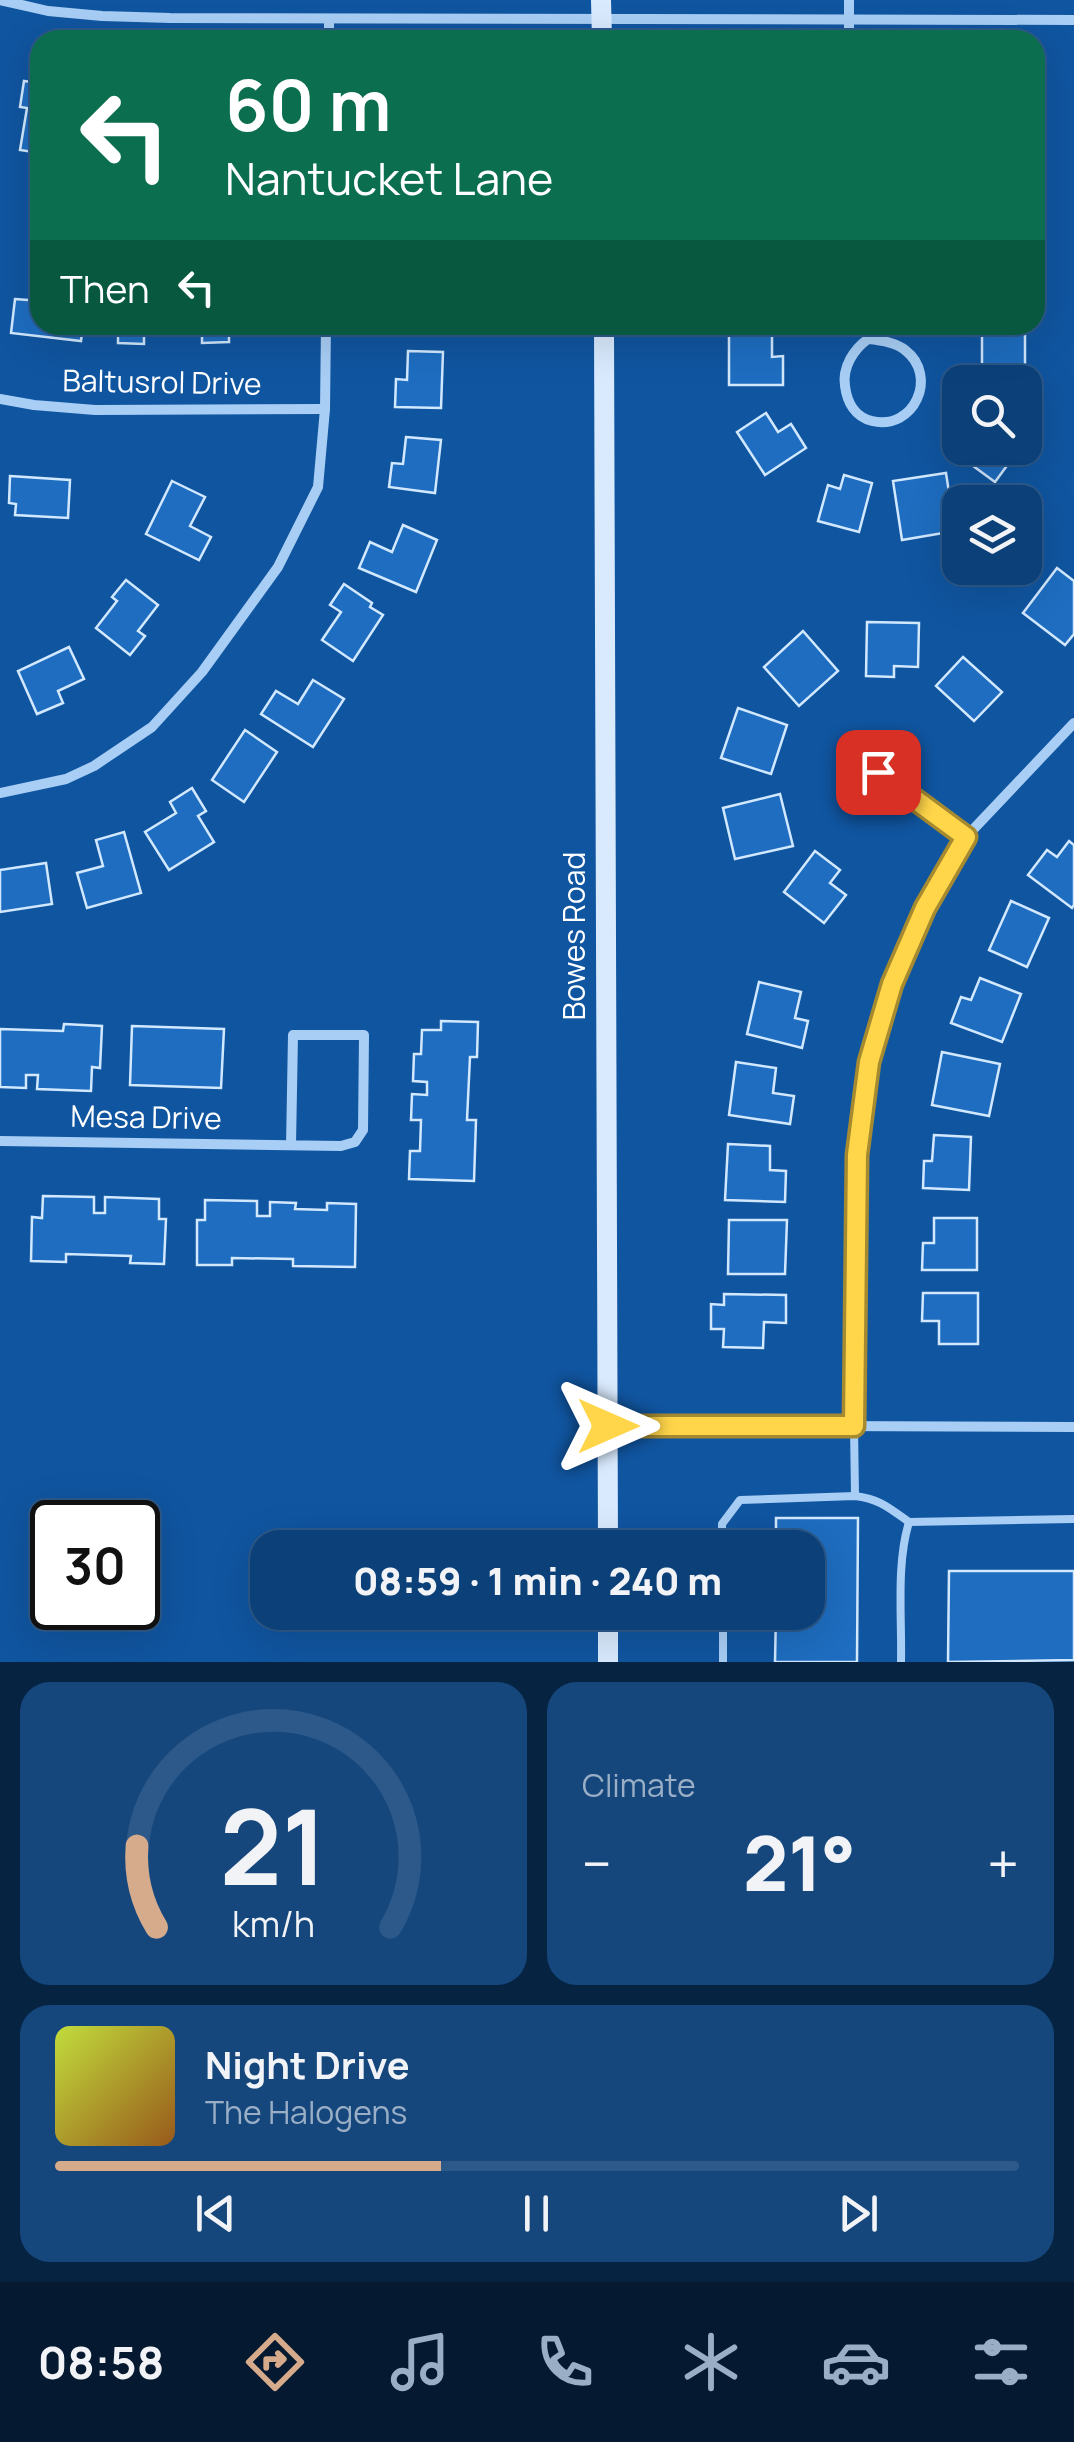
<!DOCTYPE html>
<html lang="en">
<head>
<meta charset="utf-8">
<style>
	:root { --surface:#0c4078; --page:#15477d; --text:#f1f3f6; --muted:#9aafc6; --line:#2c598a; --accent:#d6ab8b }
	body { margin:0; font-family:Manrope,sans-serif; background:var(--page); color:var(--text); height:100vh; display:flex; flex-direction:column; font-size:38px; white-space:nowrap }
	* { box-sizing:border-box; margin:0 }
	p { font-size:32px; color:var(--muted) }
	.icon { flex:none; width:55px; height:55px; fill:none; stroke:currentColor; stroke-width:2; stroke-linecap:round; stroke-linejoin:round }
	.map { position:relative; height:1662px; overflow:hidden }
	.panel { display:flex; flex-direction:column; gap:20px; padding:20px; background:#072342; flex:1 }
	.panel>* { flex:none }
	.hud { position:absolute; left:30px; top:30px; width:1015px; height:305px; border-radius:30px; box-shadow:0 10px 40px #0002,0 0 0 2px var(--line); background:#0b6e4f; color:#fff; overflow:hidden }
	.fabs { position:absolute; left:942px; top:365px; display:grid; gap:20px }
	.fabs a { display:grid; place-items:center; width:100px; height:100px; border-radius:20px; background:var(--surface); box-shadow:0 10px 40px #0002,0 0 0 2px var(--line); font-size:50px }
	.speed { position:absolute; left:30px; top:1500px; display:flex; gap:20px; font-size:50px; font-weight:700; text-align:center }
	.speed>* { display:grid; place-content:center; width:130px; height:130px; border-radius:50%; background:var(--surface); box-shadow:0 10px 40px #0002,0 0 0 2px var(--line); line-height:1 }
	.speed .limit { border:5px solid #111; border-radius:15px; background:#fff; color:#111 }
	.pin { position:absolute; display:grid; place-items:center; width:85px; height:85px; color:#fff; margin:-42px; border-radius:20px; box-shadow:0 5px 15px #0006 }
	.me { position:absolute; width:110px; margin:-55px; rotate:90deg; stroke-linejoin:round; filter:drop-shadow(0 0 8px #0008) }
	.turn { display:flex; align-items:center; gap:35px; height:210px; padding:0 30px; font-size:45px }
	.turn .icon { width:130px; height:130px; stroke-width:2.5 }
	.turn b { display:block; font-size:70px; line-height:85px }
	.then { display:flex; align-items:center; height:95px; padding:0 30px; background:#0003; gap:20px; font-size:38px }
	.big { font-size:75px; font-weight:800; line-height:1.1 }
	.panel .tile { flex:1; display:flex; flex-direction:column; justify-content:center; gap:15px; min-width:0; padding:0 35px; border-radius:30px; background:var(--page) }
	.panel .dial { align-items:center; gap:0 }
	.dial svg { height:260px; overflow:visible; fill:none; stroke:var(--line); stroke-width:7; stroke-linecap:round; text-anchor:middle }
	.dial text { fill:var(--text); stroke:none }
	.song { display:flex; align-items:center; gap:30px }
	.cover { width:120px; height:120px; border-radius:15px; background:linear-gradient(135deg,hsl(70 70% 55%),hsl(30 70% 35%)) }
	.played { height:10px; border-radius:5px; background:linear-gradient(90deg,var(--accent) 40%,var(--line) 40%) }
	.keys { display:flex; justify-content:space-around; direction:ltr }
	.heat { display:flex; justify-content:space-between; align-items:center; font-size:55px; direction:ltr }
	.panel .tiles { flex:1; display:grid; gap:20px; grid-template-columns:1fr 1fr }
	.tile:last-child { grid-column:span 2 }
	.trip { position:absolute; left:250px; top:1530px; width:575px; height:100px; border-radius:30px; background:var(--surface); box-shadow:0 10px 40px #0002,0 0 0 2px var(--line); font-weight:800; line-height:100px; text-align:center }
	.dock { display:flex; height:160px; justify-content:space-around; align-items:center; background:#051a30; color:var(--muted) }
	.dock .icon { width:70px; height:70px }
	.dock .active { color:var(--accent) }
	.dock b { font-size:45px; color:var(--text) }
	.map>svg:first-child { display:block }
	.building { fill:#1e6dc0; stroke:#d1e8fe; stroke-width:2.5 }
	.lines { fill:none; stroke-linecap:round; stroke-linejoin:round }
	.service { stroke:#a8cef5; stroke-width:8 }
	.minor { stroke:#a8cef5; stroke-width:10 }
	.secondary { stroke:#d9eafe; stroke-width:20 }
	.route-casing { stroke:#a68a30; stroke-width:25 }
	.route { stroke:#ffd54a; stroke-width:18 }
	.labels { text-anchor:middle; stroke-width:10; stroke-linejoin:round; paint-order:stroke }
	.street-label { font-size:30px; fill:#fff; stroke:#1055a0 }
</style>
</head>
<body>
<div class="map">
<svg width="1074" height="1662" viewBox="0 0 1074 1662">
	<rect width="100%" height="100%" fill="#1055a0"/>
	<g class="building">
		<polygon points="24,81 40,83 40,153 20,150 27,108 20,107"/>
		<polygon points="15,299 40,301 40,325 83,325 81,341 11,333"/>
		<polygon points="118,325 173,325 173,332 144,332 144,344 118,343"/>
		<polygon points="202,325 229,325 229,342 202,343"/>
		<polygon points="982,331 1025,332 1025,382 982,382"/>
		<polygon points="729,335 772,335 772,357 783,356 783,385 729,385"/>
		<polygon points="408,351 443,352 441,408 395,407 396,379 407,380"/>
		<polygon points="766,413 778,432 791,424 806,448 765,475 737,432"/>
		<polygon points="406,437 441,440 435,493 389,487 392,463 403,464"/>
		<polygon points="960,444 960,448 1020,448 995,482 954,452"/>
		<polygon points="946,473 955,531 902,540 893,481"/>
		<polygon points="844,475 872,483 859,532 818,521 828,485 840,489"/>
		<polygon points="10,476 70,480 68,518 15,515 16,504 9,503"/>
		<polygon points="172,481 205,497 190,526 211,537 199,560 146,534"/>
		<polygon points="403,525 437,540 416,592 359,568 370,542 392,552"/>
		<polygon points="1057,568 1074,581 1074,634 1065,645 1023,613"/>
		<polygon points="126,580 158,605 138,631 145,636 130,655 96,628 117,601 112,597"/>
		<polygon points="344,584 372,603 370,607 383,615 353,661 322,640 341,612 330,605"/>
		<polygon points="867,622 919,623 918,667 894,666 894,677 866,676"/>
		<polygon points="803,631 838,671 799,706 764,667"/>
		<polygon points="69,647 84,679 58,691 63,703 37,714 18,671"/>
		<polygon points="963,657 1002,692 974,721 936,686"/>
		<polygon points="313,680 344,699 313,747 261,714 276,691 298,704"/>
		<polygon points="738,708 787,725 771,774 721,758"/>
		<polygon points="245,730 277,752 244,802 212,780"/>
		<polygon points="192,788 206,811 198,816 214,842 169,870 145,832 176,813 170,802"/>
		<polygon points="780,794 793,846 735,859 723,808"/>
		<polygon points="124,832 141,893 87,908 77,873 103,866 96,840"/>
		<polygon points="1069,841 1074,845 1074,905 1072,908 1028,875 1047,850 1057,857"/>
		<polygon points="815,851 840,870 830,883 846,895 824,923 784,892"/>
		<polygon points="46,863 52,904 0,912 0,870"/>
		<polygon points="1011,901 1049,918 1027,967 989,950"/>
		<polygon points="980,978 1021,994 1002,1042 951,1023 961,997 971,1000"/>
		<polygon points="759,982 801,992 795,1018 808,1021 802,1048 747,1034"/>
		<polygon points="441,1021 478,1022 477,1057 470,1057 467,1120 476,1120 474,1181 409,1179 410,1151 420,1151 421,1120 411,1120 412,1094 427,1095 427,1082 413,1081 414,1054 421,1054 422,1030 441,1030"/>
		<polygon points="64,1024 102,1026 100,1068 92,1067 91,1091 37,1089 38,1075 26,1075 26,1088 0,1087 0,1029 63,1031"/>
		<polygon points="132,1026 224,1029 221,1088 130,1085"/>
		<polygon points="942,1052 1000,1064 989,1116 932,1105"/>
		<polygon points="736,1062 776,1068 773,1093 794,1096 790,1124 729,1115"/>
		<polygon points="934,1135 971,1137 969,1190 923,1188 924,1161 932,1161"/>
		<polygon points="728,1144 770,1146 770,1170 786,1171 785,1202 725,1200"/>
		<polygon points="43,1196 94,1197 94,1213 105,1213 105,1197 159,1199 159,1219 166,1219 164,1264 130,1263 131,1256 66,1254 66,1262 31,1261 32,1217 42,1218"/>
		<polygon points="205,1200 257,1201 257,1216 270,1216 270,1202 296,1203 295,1209 327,1210 327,1203 356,1204 355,1267 293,1266 293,1259 232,1258 232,1265 197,1265 197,1220 205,1220"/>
		<polygon points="934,1218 977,1218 977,1270 922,1270 923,1243 934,1243"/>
		<polygon points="729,1220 787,1220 785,1274 728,1274"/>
		<polygon points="923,1293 978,1293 978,1344 939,1344 939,1321 922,1321"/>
		<polygon points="724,1294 786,1295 786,1323 764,1322 763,1348 723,1347 724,1329 711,1329 711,1304 724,1305"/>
		<polygon points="776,1518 858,1518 857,1662 775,1662 776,1612 808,1612 808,1548 776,1548"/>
		<polygon points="949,1571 1074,1571 1074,1660 948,1662"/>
	</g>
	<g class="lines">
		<g class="service">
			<polyline points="854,1426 855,1496"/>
			<path d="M722,1548V1524L740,1500L855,1496C880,1499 889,1508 909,1522"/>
			<polyline points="723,1612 723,1662"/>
			<path d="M901,1662C902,1616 896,1565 909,1522L1074,1519"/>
		</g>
		<g class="minor">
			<polyline points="0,0 48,11 102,16 170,18 1074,20"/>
			<polyline points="849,0 849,40"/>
			<polyline points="329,40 329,19"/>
			<path d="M868,339C880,340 895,342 905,350C939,376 914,431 872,421C855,417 847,402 845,386C842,367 854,349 868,339Z"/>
			<polyline points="0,399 34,405 95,410 325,409"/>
			<polyline points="878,772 966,837"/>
			<polyline points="0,793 66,779 94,766 152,727 202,672 278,567 318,487 325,409 326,325"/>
			<polyline points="0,1141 341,1146 355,1142 363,1130 364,1035 293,1035 291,1145"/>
			<polyline points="608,1425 1074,1427"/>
			<polyline points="854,1426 857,1155 869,1062 892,984 925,908 966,837 1074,723"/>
		</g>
		<g class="secondary">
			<polyline points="601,0 602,40"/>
			<polyline points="604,325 608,1548"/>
			<polyline points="608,1612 608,1662"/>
		</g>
	</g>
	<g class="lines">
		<g class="route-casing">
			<polyline id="route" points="608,1426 854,1426 857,1155 869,1062 892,984 925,908 966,837 878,772"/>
		</g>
		<use href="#route" class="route"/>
	</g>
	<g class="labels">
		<g class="street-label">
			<text transform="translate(162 383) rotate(1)" y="10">Baltusrol Drive</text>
			<text transform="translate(575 936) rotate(-90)" y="10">Bowes Road</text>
			<text transform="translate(146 1118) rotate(1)" y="10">Mesa Drive</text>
		</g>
	</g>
</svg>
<div class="fabs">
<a><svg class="icon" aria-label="search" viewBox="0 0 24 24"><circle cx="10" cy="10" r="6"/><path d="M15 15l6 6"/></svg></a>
<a><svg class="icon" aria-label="layers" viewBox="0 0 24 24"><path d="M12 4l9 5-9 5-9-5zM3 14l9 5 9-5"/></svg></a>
</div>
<div class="speed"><div class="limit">30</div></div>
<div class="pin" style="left:878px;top:772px;background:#d93025"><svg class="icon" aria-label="arrive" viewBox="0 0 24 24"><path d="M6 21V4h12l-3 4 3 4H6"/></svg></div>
<svg class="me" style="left:608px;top:1426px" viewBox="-20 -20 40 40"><path d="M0-17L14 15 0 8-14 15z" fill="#ffd54a" stroke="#fff" stroke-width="4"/></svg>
<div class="trip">08:59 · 1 min · 240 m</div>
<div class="hud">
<div class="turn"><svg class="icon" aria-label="left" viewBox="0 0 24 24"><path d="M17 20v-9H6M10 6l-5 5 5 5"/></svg><div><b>60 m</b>Nantucket Lane</div></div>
<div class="then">Then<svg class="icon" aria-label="left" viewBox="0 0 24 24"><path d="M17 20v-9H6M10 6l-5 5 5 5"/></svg></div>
</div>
</div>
<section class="panel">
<div class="tiles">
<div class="tile dial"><svg viewBox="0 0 100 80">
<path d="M14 69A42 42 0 1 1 86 69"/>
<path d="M14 69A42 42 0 0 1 8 44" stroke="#d6ab8b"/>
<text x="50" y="56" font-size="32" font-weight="700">21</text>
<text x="50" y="72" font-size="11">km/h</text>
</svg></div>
<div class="tile"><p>Climate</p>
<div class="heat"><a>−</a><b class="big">21°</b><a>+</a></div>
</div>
<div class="tile">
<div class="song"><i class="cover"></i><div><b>Night Drive</b><p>The Halogens</p></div></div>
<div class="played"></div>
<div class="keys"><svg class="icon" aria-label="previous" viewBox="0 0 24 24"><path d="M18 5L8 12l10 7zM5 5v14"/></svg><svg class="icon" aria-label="pause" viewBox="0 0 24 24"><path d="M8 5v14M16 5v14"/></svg><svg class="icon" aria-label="next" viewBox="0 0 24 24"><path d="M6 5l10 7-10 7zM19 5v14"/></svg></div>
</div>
</div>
</section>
<nav class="dock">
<b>08:58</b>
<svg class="icon active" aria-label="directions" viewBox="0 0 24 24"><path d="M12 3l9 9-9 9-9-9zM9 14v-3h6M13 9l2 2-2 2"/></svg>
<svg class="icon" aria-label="music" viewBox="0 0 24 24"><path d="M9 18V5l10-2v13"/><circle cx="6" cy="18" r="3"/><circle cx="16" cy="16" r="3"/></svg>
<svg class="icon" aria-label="phone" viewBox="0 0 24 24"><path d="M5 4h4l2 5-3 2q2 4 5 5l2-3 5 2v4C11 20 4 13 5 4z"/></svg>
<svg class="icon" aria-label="climate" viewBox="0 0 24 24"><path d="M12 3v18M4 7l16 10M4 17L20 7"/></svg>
<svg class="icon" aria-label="car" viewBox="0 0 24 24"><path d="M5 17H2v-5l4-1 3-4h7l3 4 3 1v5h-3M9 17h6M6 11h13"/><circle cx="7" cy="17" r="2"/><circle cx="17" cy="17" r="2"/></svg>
<svg class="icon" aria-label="filters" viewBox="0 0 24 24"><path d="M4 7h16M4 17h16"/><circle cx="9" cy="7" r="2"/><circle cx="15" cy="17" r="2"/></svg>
</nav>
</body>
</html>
